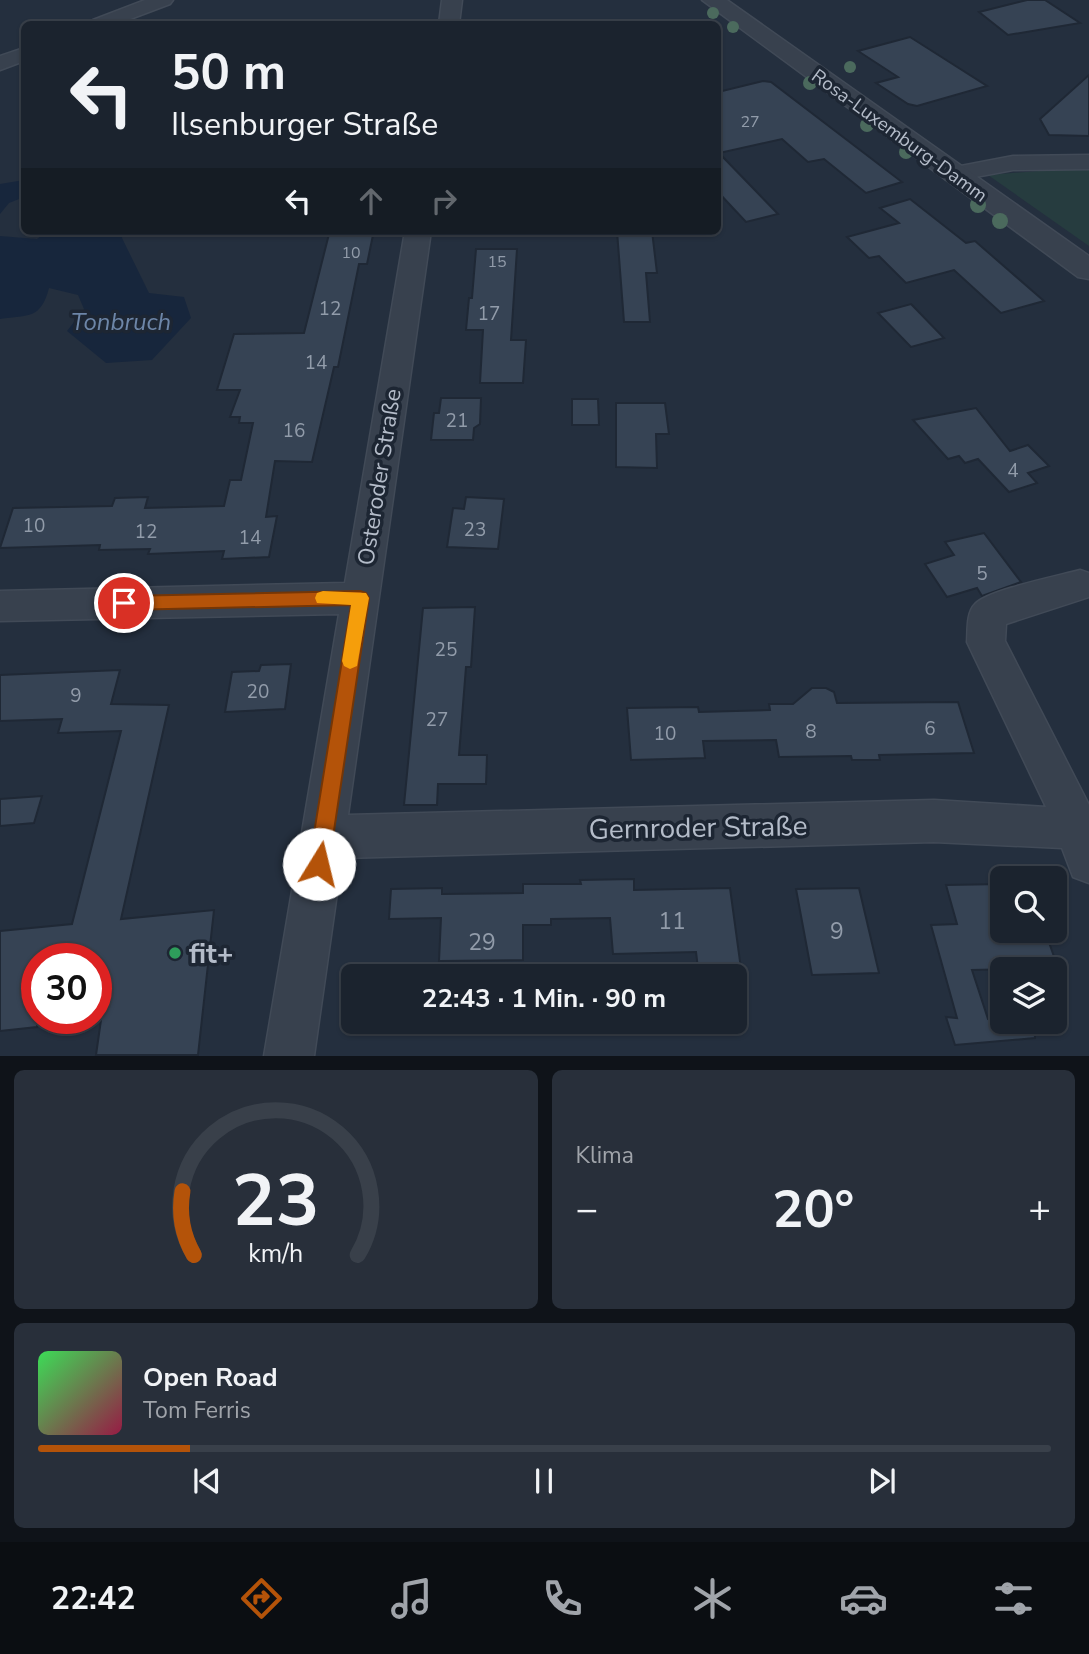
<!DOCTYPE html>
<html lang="de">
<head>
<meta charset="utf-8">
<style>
	:root { --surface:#1b232e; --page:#282f3a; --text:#f1f3f6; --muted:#a0a4aa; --line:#39404a; --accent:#b45309 }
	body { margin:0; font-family:"Nunito Sans",sans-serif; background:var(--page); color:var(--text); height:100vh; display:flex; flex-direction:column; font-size:26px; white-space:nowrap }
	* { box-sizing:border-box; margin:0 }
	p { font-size:23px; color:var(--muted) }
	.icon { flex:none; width:38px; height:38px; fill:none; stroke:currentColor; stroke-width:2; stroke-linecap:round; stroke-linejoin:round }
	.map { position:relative; height:1056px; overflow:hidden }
	.side { display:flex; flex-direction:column; gap:14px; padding:14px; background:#0f1319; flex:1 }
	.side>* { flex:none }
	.guide { position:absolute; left:21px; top:21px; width:700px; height:214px; border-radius:10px; box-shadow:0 2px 5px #0004,0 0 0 2px var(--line); background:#1b232e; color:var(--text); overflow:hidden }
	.tools { position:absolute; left:990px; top:866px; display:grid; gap:14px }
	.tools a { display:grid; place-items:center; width:77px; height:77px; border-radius:10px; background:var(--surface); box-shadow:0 2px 5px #0004,0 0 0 2px var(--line); font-size:35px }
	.speed { position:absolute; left:21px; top:943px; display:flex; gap:14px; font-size:35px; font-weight:700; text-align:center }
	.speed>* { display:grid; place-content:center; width:91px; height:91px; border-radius:50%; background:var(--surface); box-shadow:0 2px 5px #0004,0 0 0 2px var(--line); line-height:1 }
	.speed .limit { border:10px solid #d22; background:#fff; color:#111 }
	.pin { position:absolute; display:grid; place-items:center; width:60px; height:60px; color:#fff; margin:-30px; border:4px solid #fff; border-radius:50%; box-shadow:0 2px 7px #0007 }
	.me { position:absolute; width:77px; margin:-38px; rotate:9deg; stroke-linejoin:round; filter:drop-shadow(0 0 5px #0008) }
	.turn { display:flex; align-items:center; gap:24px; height:147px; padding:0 35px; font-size:32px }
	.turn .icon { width:91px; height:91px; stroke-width:2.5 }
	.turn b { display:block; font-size:49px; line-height:60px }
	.lanes { display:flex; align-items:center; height:66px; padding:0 35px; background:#0003; justify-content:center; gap:35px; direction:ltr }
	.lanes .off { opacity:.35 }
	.big { font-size:52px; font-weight:700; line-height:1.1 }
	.side .tile { flex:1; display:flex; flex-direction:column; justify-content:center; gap:10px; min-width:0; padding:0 24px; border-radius:10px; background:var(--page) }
	.side .dial { align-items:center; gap:0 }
	.dial svg { height:182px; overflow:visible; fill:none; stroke:var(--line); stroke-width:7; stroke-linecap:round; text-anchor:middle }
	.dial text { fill:var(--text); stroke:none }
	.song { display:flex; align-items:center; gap:21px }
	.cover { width:84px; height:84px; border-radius:10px; background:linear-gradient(135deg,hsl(130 70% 55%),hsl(340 70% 35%)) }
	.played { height:7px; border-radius:4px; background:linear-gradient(90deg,var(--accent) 15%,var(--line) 15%) }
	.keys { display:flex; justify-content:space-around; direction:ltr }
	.heat { display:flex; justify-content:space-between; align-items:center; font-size:38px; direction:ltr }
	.side .tiles { flex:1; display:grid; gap:14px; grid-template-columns:1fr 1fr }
	.tile:last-child { grid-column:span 2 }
	.trip { position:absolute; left:341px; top:964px; width:406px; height:70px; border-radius:10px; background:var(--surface); box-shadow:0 2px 5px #0004,0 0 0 2px var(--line); font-weight:700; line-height:70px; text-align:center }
	.dock { display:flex; height:112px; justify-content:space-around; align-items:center; background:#0b0e12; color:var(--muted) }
	.dock .icon { width:49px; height:49px }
	.dock .current { color:var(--accent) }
	.dock b { font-size:32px; color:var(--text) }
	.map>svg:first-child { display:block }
	.green { fill:#263c3f }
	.water { fill:#17263c }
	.building { fill:#364354; stroke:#1f2835; stroke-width:2 }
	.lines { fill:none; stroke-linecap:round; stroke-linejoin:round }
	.minor-casing { stroke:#414a57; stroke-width:3 }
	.tertiary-casing { stroke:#414a57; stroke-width:3 }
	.minor { fill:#38414e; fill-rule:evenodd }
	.tertiary { fill:#38414e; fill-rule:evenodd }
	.tree { fill:#4b6a5d }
	.route { fill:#b45309; stroke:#753606; stroke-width:2 }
	.slow { fill:#f59e0b }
	.leisure-dot { fill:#2e9e5b; stroke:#1d2633; stroke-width:2.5 }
	.labels { text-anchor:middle; stroke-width:7; stroke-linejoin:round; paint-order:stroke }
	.far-number-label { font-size:16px; fill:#929caa }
	.far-street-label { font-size:19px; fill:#b4bcc9; stroke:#1d2633 }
	.number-label { font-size:19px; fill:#929caa }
	.street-label { font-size:23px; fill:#b4bcc9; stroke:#1d2633 }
	.near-number-label { font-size:23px; fill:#929caa }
	.water-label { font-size:24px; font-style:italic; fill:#6d86a8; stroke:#1d2633 }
	.near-street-label { font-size:28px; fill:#b4bcc9; stroke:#1d2633 }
	.near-poi-label { font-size:28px; font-weight:bold; fill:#b4bcc9; stroke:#1d2633; text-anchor:start }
</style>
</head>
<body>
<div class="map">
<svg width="1089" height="1056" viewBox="0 0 1089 1056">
	<rect width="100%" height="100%" fill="#242f3e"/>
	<polygon class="green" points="1089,167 1089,246 988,175"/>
	<g class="water">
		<polygon points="24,180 24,197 9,203 0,214 0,184"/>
		<path d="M47,231H123L122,238L149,293L184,297L191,318L152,360L106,363L67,331L84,309L78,295L49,288C41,319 29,315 0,319V236L37,239Z"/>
	</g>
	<g class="building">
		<polygon points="1027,0 1045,0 1080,23 1008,35 979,12"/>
		<polygon points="910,37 987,86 917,106 908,104 876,83 898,77 858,51"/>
		<polygon points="1089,75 1089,136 1049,135 1040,119"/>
		<polygon points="763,81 771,82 902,182 866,193 824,159 808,162 782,139 719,153 778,214 746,222 718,192 718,92"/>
		<polygon points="910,199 966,243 975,241 1044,301 1001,313 954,270 906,283 879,256 869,258 847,237 899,223 880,208"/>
		<polygon points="617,231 652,231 657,273 646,273 650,322 624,322"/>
		<polygon points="329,234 373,235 367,264 359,264 338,367 334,367 312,462 275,461 266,517 277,516 269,557 222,559 224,551 148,554 150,549 99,550 100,545 0,548 13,508 112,506 115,498 148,497 145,508 224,506 230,480 241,480 253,423 239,423 240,417 230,417 240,390 217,390 234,334 304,333"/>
		<polygon points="476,249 517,249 511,340 526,340 523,383 480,383 483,330 466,330 469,298 472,298"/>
		<polygon points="911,304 944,338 911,347 878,313"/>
		<polygon points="441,398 481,398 480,424 474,428 473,440 431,440 434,413 439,413"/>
		<polygon points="572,399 598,399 599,425 572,425"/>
		<polygon points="616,403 665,403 669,434 656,434 657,468 616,467"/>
		<polygon points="976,408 1010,451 1028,445 1049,466 1028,473 1037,483 1009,492 978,459 965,463 959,456 948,459 913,420"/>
		<polygon points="466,497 504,499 498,549 447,547 453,508 464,509"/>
		<polygon points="984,533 1021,582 982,596 977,588 947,597 925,564 954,555 945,542"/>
		<polygon points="475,607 471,667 466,667 459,755 487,755 486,784 438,784 437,805 404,805 423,608"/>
		<polygon points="291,664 285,709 225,712 232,672 259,671 261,665"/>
		<polygon points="120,670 111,704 169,705 121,919 214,910 198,1055 96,1055 101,1020 96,1020 96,959 37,959 37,1027 0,1031 0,931 72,924 121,731 58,733 62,719 0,721 0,675"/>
		<polygon points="812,688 826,688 834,692 837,703 958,702 974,753 879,755 880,760 852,760 851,756 779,757 776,740 703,741 705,758 631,760 627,708 698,707 699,712 770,710 769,704 793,704"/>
		<polygon points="42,796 34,823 0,826 0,799"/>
		<polygon points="634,879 634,890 730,888 742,976 699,976 696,952 613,954 610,918 551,919 551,925 523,925 523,960 439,961 441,918 389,919 391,889 442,888 442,894 523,893 523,884 581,884 580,880"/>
		<polygon points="1003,884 1003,931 1045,931 1058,968 972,970 988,1019 1034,1022 1035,1038 955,1045 946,1017 957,1018 931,925 957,924 946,885"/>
		<polygon points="859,888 879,973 812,975 796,889"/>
	</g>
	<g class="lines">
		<g class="minor-casing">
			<g id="minor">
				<polygon points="145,0 173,0 170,4 117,24 90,24 93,20"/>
				<polygon points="442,0 462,0 459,24 439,24"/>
				<polygon points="24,48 24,61 0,70 0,56"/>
				<polygon points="1089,155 1089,169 1013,170 954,181 945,179 942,174 945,169 1013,156"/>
				<path d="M405,231H431L348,815L934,800L1046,807L967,642C968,631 966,613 975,604C988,590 1058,576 1080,570L1089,573V597L1006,624L1005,641L1089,805V883L1073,877L1062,848L934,842L342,858L314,1056H264L339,614L0,621V591L345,583Z"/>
			</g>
		</g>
		<g class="tertiary-casing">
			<polygon id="tertiary" points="702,0 727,0 1089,256 1089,279 1078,277"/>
		</g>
		<use href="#minor" class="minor"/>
		<use href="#tertiary" class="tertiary"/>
	</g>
	<g class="tree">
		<circle cx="713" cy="13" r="6"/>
		<circle cx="733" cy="27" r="6"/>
		<circle cx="850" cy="67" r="6"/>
		<circle cx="810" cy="83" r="7"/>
		<circle cx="867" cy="125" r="7"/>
		<circle cx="906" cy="152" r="7"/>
		<circle cx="978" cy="205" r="8"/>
		<circle cx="1000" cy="221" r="8"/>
	</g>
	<polygon class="route" points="360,591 366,593 369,598 329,864 326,871 319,874 312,871 309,864 351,605 124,610 118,608 115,603 118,598 124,596"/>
	<polygon class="slow" points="323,591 366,593 369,598 357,666 350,669 344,666 342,661 351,605 317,603 315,598 317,593"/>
	<circle class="leisure-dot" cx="175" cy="953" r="7"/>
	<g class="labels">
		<g class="far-number-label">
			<text x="750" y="127">27</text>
			<text x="351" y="258">10</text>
			<text x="497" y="267">15</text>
		</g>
		<g class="far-street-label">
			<text transform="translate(900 135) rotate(36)" y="7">Rosa-Luxemburg-Damm</text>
		</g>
		<g class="number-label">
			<text x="330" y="315">12</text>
			<text x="489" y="320">17</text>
			<text x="316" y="369">14</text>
			<text x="457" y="427">21</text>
			<text x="294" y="437">16</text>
			<text x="1013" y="477">4</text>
			<text x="34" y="532">10</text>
			<text x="475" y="536">23</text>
			<text x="146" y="538">12</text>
			<text x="250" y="544">14</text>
			<text x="982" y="580">5</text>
			<text x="446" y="656">25</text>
			<text x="258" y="698">20</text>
			<text x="76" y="702">9</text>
			<text x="437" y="726">27</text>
			<text x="930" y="735">6</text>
			<text x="811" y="738">8</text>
			<text x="665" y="740">10</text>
		</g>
		<g class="street-label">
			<text transform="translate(379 477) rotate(-81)" y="8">Osteroder Straße</text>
		</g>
		<g class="near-number-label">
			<text x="672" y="929">11</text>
			<text x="837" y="939">9</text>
			<text x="482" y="950">29</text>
		</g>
		<g class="water-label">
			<text x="121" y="330">Tonbruch</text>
		</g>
		<g class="near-street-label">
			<text transform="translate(698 827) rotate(-1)" y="10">Gernroder Straße</text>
		</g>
		<g class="near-poi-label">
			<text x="189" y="963">fit+</text>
		</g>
	</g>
</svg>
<div class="tools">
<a><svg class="icon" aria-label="search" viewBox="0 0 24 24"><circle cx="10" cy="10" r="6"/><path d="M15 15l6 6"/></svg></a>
<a><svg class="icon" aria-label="layers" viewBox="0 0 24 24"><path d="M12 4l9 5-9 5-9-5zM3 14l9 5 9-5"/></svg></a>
</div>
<div class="speed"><div class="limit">30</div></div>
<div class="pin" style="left:124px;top:603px;background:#d93025"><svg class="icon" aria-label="arrive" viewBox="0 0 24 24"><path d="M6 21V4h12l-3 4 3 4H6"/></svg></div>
<svg class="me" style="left:319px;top:864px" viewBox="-20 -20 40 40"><circle r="19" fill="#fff"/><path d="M0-13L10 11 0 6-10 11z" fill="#b45309"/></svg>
<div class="trip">22:43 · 1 Min. · 90 m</div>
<div class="guide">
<div class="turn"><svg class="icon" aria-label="left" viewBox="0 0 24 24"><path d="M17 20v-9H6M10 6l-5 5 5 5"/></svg><div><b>50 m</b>Ilsenburger Straße</div></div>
<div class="lanes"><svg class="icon" aria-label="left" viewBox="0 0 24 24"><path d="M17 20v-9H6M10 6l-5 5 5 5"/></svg><svg class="icon off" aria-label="ahead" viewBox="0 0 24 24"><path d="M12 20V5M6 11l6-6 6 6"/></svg><svg class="icon off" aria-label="right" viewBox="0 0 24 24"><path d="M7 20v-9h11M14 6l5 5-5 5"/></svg></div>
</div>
</div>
<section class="side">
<div class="tiles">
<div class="tile dial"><svg viewBox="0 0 100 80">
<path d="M14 69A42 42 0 1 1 86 69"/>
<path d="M14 69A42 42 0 0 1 9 41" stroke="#b45309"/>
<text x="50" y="56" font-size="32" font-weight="700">23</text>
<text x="50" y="72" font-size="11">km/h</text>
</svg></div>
<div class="tile"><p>Klima</p>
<div class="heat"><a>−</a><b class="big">20°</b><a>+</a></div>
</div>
<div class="tile">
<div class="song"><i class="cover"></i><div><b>Open Road</b><p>Tom Ferris</p></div></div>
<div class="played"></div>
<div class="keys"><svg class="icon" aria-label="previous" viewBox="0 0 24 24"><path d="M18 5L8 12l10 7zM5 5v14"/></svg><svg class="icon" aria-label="pause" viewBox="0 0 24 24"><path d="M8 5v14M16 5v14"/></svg><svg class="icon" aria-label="next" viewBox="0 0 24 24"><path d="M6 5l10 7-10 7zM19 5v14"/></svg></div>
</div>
</div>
</section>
<nav class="dock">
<b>22:42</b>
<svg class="icon current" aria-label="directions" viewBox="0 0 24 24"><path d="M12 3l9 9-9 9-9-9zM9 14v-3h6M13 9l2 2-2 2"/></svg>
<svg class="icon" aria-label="music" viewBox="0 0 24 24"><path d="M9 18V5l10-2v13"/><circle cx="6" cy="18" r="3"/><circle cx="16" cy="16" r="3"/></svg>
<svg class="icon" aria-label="phone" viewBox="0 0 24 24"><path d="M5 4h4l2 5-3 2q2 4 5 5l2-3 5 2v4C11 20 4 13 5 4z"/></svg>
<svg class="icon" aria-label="climate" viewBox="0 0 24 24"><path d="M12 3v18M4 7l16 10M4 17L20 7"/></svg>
<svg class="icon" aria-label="car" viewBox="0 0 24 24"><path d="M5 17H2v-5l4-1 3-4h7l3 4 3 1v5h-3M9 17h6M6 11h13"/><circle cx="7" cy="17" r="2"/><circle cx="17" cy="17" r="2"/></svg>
<svg class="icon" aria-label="filters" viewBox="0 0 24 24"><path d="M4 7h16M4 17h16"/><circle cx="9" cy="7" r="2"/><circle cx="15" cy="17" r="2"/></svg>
</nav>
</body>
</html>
